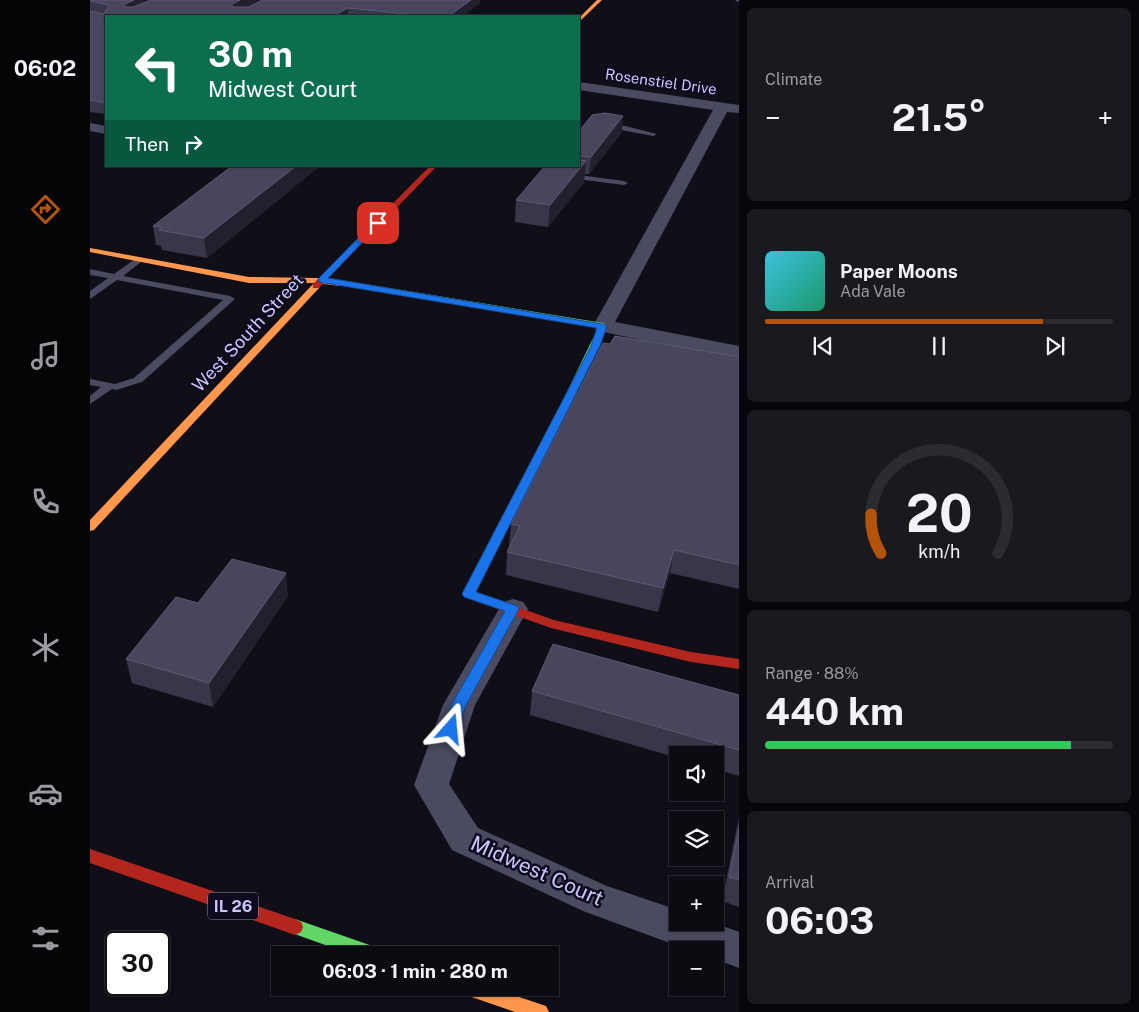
<!DOCTYPE html>
<html lang="en">
<head>
<meta charset="utf-8">
<style>
	:root { --surface:#0c0b12; --page:#1a1920; --text:#f1f3f6; --muted:#9a9b9f; --line:#2c2b32; --accent:#b45309 }
	body { margin:0; font-family:"Public Sans",sans-serif; background:var(--page); color:var(--text); height:100vh; display:flex; flex-direction:column; font-size:19px; white-space:nowrap }
	* { box-sizing:border-box; margin:0 }
	p { font-size:16px; color:var(--muted) }
	.icon { flex:none; width:28px; height:28px; fill:none; stroke:currentColor; stroke-width:2; stroke-linecap:round; stroke-linejoin:round }
	.map { position:relative; flex:1; overflow:hidden }
	.sheet { display:flex; flex-direction:column; gap:8px; padding:8px; background:#07060a; width:400px }
	.sheet>* { flex:none }
	.top-card { position:absolute; left:15px; top:15px; width:475px; height:152px; border-radius:0px; box-shadow:0 1px 4px #0004,0 0 0 1px var(--line); background:#0b6e4f; color:#fff; overflow:hidden }
	.controls { position:absolute; left:579px; top:746px; display:grid; gap:10px }
	.controls a { display:grid; place-items:center; width:55px; height:55px; border-radius:0px; background:var(--surface); box-shadow:0 1px 4px #0004,0 0 0 1px var(--line); font-size:25px }
	.speed { position:absolute; left:15px; top:931px; display:flex; gap:10px; font-size:25px; font-weight:700; text-align:center }
	.speed>* { display:grid; place-content:center; width:65px; height:65px; border-radius:50%; background:var(--surface); box-shadow:0 1px 4px #0004,0 0 0 1px var(--line); line-height:1 }
	.speed .limit { border:2px solid #111; border-radius:8px; background:#fff; color:#111 }
	.pin { position:absolute; display:grid; place-items:center; width:42px; height:42px; color:#fff; margin:-21px; border-radius:10px; box-shadow:0 2px 8px #0006 }
	.me { position:absolute; width:55px; margin:-28px; rotate:18deg; stroke-linejoin:round; filter:drop-shadow(0 0 4px #0008) }
	.turn { display:flex; align-items:center; gap:18px; height:105px; padding:0 20px; font-size:22px }
	.turn .icon { width:65px; height:65px; stroke-width:2.5 }
	.turn b { display:block; font-size:35px; line-height:42px }
	.then { display:flex; align-items:center; height:48px; padding:0 20px; background:#0003; gap:10px; font-size:19px }
	.big { font-size:38px; font-weight:700; line-height:1.1 }
	.sheet .card { flex:1; display:flex; flex-direction:column; justify-content:center; gap:8px; min-width:0; padding:0 18px; border-radius:8px; background:var(--page) }
	.sheet .dial { align-items:center; gap:0 }
	.dial svg { height:130px; overflow:visible; fill:none; stroke:var(--line); stroke-width:7; stroke-linecap:round; text-anchor:middle }
	.dial text { fill:var(--text); stroke:none }
	.song { display:flex; align-items:center; gap:15px }
	.cover { width:60px; height:60px; border-radius:8px; background:linear-gradient(135deg,hsl(190 70% 55%),hsl(160 70% 35%)) }
	.played { height:5px; border-radius:2px; background:linear-gradient(90deg,var(--accent) 80%,var(--line) 80%) }
	.keys { display:flex; justify-content:space-around; direction:ltr }
	.heat { display:flex; justify-content:space-between; align-items:center; font-size:28px; direction:ltr }
	.charge { height:8px; border-radius:4px; background:linear-gradient(90deg,#34c759 88%,var(--line) 0) }
	.trip { position:absolute; left:181px; top:946px; width:288px; height:50px; border-radius:0px; background:var(--surface); box-shadow:0 1px 4px #0004,0 0 0 1px var(--line); font-weight:700; line-height:50px; text-align:center }
	main { display:flex; flex:1; min-height:0 }
	.menu { display:flex; flex-direction:column; width:90px; justify-content:space-around; align-items:center; background:#050407; color:var(--muted) }
	.menu .icon { width:35px; height:35px }
	.menu .current { color:var(--accent) }
	.menu b { font-size:22px; color:var(--text) }
	.map>svg:first-child { display:block }
	.lines { fill:none; stroke-linecap:round; stroke-linejoin:round }
	.lane { fill:#4a4a61; fill-rule:evenodd }
	.street { fill:#4a4a61; fill-rule:evenodd }
	.fast { fill:#63d668; fill-rule:evenodd }
	.slow { fill:#ff974d; fill-rule:evenodd }
	.jam { fill:#b3261e; fill-rule:evenodd }
	.wall { fill:#393649 }
	.shaded-wall { fill:#22202d }
	.building { fill:#49455c; stroke:#5d5976 }
	.route { fill:#1a73e8; stroke:#114b97 }
	.labels { text-anchor:middle; stroke-width:5; stroke-linejoin:round; paint-order:stroke }
	.far-street-label { font-size:15px; fill:#cbc5ff; stroke:#0d0b1c }
	.shield { fill:#0d0b1c; stroke:#928dbb; stroke-width:1 }
	.shield-label { font-size:16px; font-weight:bold; fill:#cbc5ff }
	.street-label { font-size:18px; fill:#cbc5ff; stroke:#0d0b1c }
	.near-street-label { font-size:21px; fill:#cbc5ff; stroke:#0d0b1c }
</style>
</head>
<body>
<main>
<nav class="menu">
<b>06:02</b>
<svg class="icon current" aria-label="directions" viewBox="0 0 24 24"><path d="M12 3l9 9-9 9-9-9zM9 14v-3h6M13 9l2 2-2 2"/></svg>
<svg class="icon" aria-label="music" viewBox="0 0 24 24"><path d="M9 18V5l10-2v13"/><circle cx="6" cy="18" r="3"/><circle cx="16" cy="16" r="3"/></svg>
<svg class="icon" aria-label="phone" viewBox="0 0 24 24"><path d="M5 4h4l2 5-3 2q2 4 5 5l2-3 5 2v4C11 20 4 13 5 4z"/></svg>
<svg class="icon" aria-label="climate" viewBox="0 0 24 24"><path d="M12 3v18M4 7l16 10M4 17L20 7"/></svg>
<svg class="icon" aria-label="car" viewBox="0 0 24 24"><path d="M5 17H2v-5l4-1 3-4h7l3 4 3 1v5h-3M9 17h6M6 11h13"/><circle cx="7" cy="17" r="2"/><circle cx="17" cy="17" r="2"/></svg>
<svg class="icon" aria-label="filters" viewBox="0 0 24 24"><path d="M4 7h16M4 17h16"/><circle cx="9" cy="7" r="2"/><circle cx="15" cy="17" r="2"/></svg>
</nav>
<div class="map">
<svg width="649" height="1012" viewBox="0 0 649 1012">
	<rect width="100%" height="100%" fill="#100f18"/>
	<g class="lines">
		<g class="lane">
			<polygon points="645,0 649,0 649,2 646,1"/>
			<polygon points="515,123 535,126 567,134 563,136 515,127 499,130 489,135 489,130 503,124"/>
			<polygon points="455,166 463,166 466,172 534,181 538,183 534,185 463,176 460,176"/>
			<polygon points="48,257 53,260 51,262 33,276 140,296 145,299 52,382 26,390 22,389 0,404 0,396 11,387 0,385 0,379 25,384 44,378 133,300 27,280 0,299 0,291 18,278 0,275 0,269 24,274"/>
		</g>
		<g class="street">
			<polygon points="489,82 649,105 649,113 637,112 525,322 649,346 649,360 513,332 506,330 503,326 623,110 489,90"/>
			<polygon points="0,123 16,126 16,134 0,131"/>
			<polygon points="423,599 433,602 438,609 385,705 359,784 388,828 517,886 588,910 588,922 622,922 649,932 649,968 625,959 625,950 599,950 493,911 362,850 324,785 353,705 413,602"/>
		</g>
		<g class="fast">
			<polygon points="250,280 513,323 517,326 484,398 479,401 474,398 508,328 247,285 247,281"/>
			<polygon points="205,919 291,949 293,955 263,955 199,932 197,927 199,922"/>
		</g>
		<g class="slow">
			<polygon points="507,0 512,0 489,22 489,18"/>
			<polygon points="0,248 159,277 227,278 253,281 254,283 250,286 226,283 230,286 229,288 4,530 0,531 0,520 223,284 226,283 159,283 0,252"/>
			<polygon points="479,395 484,398 385,592 383,595 375,595 373,592 474,398"/>
			<polygon points="371,988 402,988 456,1006 459,1012 425,1012 373,994"/>
		</g>
		<g class="jam">
			<polygon points="340,166 347,166 229,288 223,288 223,284"/>
			<polygon points="379,588 383,589 385,592 464,620 601,652 649,659 649,669 601,662 461,628 374,597 373,592 375,589"/>
			<polygon points="0,849 205,919 211,922 213,927 211,932 205,935 0,863"/>
		</g>
	</g>
	<g class="wall">
		<polygon points="0,0 168,0 155,7 390,3 373,16 16,16 16,114 0,112 0,11 14,14 0,11"/>
		<polygon points="489,131 532,132 499,174 494,174 494,182 458,227 425,222 426,200 489,166"/>
		<polygon points="142,166 230,166 117,258 72,250 71,246 66,245 63,226"/>
		<polygon points="520,344 649,357 649,589 580,573 568,612 416,575 417,552 419,547 421,524"/>
		<polygon points="198,596 123,707 42,683 36,659 108,603"/>
		<polygon points="442,691 649,695 649,776 625,769 625,755 588,755 588,758 440,715"/>
		<polygon points="649,817 649,907 632,901"/>
	</g>
	<g class="shaded-wall">
		<polygon points="44,0 68,0 36,14 34,7 35,4"/>
		<polygon points="150,0 168,0 143,14 142,7 142,4"/>
		<polygon points="381,0 390,0 390,3 373,16 359,16"/>
		<polygon points="258,8 258,16 243,16"/>
		<polygon points="533,116 532,132 499,174 501,157"/>
		<polygon points="496,161 494,182 458,227 460,205"/>
		<polygon points="206,166 230,166 117,258 114,238"/>
		<polygon points="584,550 580,573 568,612 573,588"/>
		<polygon points="196,573 198,596 123,707 119,683"/>
	</g>
	<g class="building">
		<polygon points="0,0 44,0 35,4 34,7 43,7 61,0 150,0 142,4 142,7 158,7 172,0 381,0 359,16 335,16 258,8 243,16 16,16 16,103 0,100 0,11 14,14 19,5 0,1"/>
		<polygon points="515,113 533,116 501,157 489,156 489,131 502,115"/>
		<polygon points="489,160 496,161 460,205 426,200 455,166 489,166"/>
		<polygon points="142,166 206,166 114,238 69,230 72,227 63,226"/>
		<polygon points="525,336 649,357 649,565 584,550 573,588 417,552 430,526 421,524 513,343 520,344"/>
		<polygon points="142,559 196,573 119,683 36,659 86,597 108,603"/>
		<polygon points="463,644 649,695 649,750 442,691"/>
		<polygon points="649,828 649,880 639,877"/>
	</g>
	<polygon class="route" points="285,221 291,223 238,278 512,324 517,326 510,346 386,592 427,606 429,609 376,705 366,733 361,734 356,733 354,729 362,704 415,611 374,597 372,594 501,346 507,328 229,282 229,278"/>
	<g class="labels">
		<g class="far-street-label">
			<text transform="translate(571 82) rotate(8)" y="5">Rosenstiel Drive</text>
		</g>
		<rect class="shield" x="118" y="892.5" width="50" height="27" rx="4"/>
		<g class="shield-label">
			<text x="143" y="912">IL 26</text>
		</g>
		<g class="street-label">
			<text transform="translate(158 333) rotate(-47)" y="6">West South Street</text>
		</g>
		<g class="near-street-label">
			<text transform="translate(447 871) rotate(24)" y="7">Midwest Court</text>
		</g>
	</g>
</svg>
<div class="controls">
<a><svg class="icon" aria-label="sound" viewBox="0 0 24 24"><path d="M4 9h4l5-4v14l-5-4H4zM17 9q2 3 0 6"/></svg></a>
<a><svg class="icon" aria-label="layers" viewBox="0 0 24 24"><path d="M12 4l9 5-9 5-9-5zM3 14l9 5 9-5"/></svg></a>
<a>+</a>
<a>−</a>
</div>
<div class="speed"><div class="limit">30</div></div>
<div class="pin" style="left:288px;top:223px;background:#d93025"><svg class="icon" aria-label="arrive" viewBox="0 0 24 24"><path d="M6 21V4h12l-3 4 3 4H6"/></svg></div>
<svg class="me" style="left:361px;top:729px" viewBox="-20 -20 40 40"><path d="M0-17L14 15 0 8-14 15z" fill="#1a73e8" stroke="#fff" stroke-width="4"/></svg>
<div class="trip">06:03 · 1 min · 280 m</div>
<div class="top-card">
<div class="turn"><svg class="icon" aria-label="left" viewBox="0 0 24 24"><path d="M17 20v-9H6M10 6l-5 5 5 5"/></svg><div><b>30 m</b>Midwest Court</div></div>
<div class="then">Then<svg class="icon" aria-label="right" viewBox="0 0 24 24"><path d="M7 20v-9h11M14 6l5 5-5 5"/></svg></div>
</div>
</div>
<section class="sheet">
<div class="card"><p>Climate</p>
<div class="heat"><a>−</a><b class="big">21.5°</b><a>+</a></div>
</div>
<div class="card">
<div class="song"><i class="cover"></i><div><b>Paper Moons</b><p>Ada Vale</p></div></div>
<div class="played"></div>
<div class="keys"><svg class="icon" aria-label="previous" viewBox="0 0 24 24"><path d="M18 5L8 12l10 7zM5 5v14"/></svg><svg class="icon" aria-label="pause" viewBox="0 0 24 24"><path d="M8 5v14M16 5v14"/></svg><svg class="icon" aria-label="next" viewBox="0 0 24 24"><path d="M6 5l10 7-10 7zM19 5v14"/></svg></div>
</div>
<div class="card dial"><svg viewBox="0 0 100 80">
<path d="M14 69A42 42 0 1 1 86 69"/>
<path d="M14 69A42 42 0 0 1 8 45" stroke="#b45309"/>
<text x="50" y="56" font-size="32" font-weight="700">20</text>
<text x="50" y="72" font-size="11">km/h</text>
</svg></div>
<div class="card"><p>Range · 88%</p><b class="big">440 km</b><div class="charge"></div></div>
<div class="card"><p>Arrival</p><b class="big">06:03</b></div>
</section>
</main>
</body>
</html>
